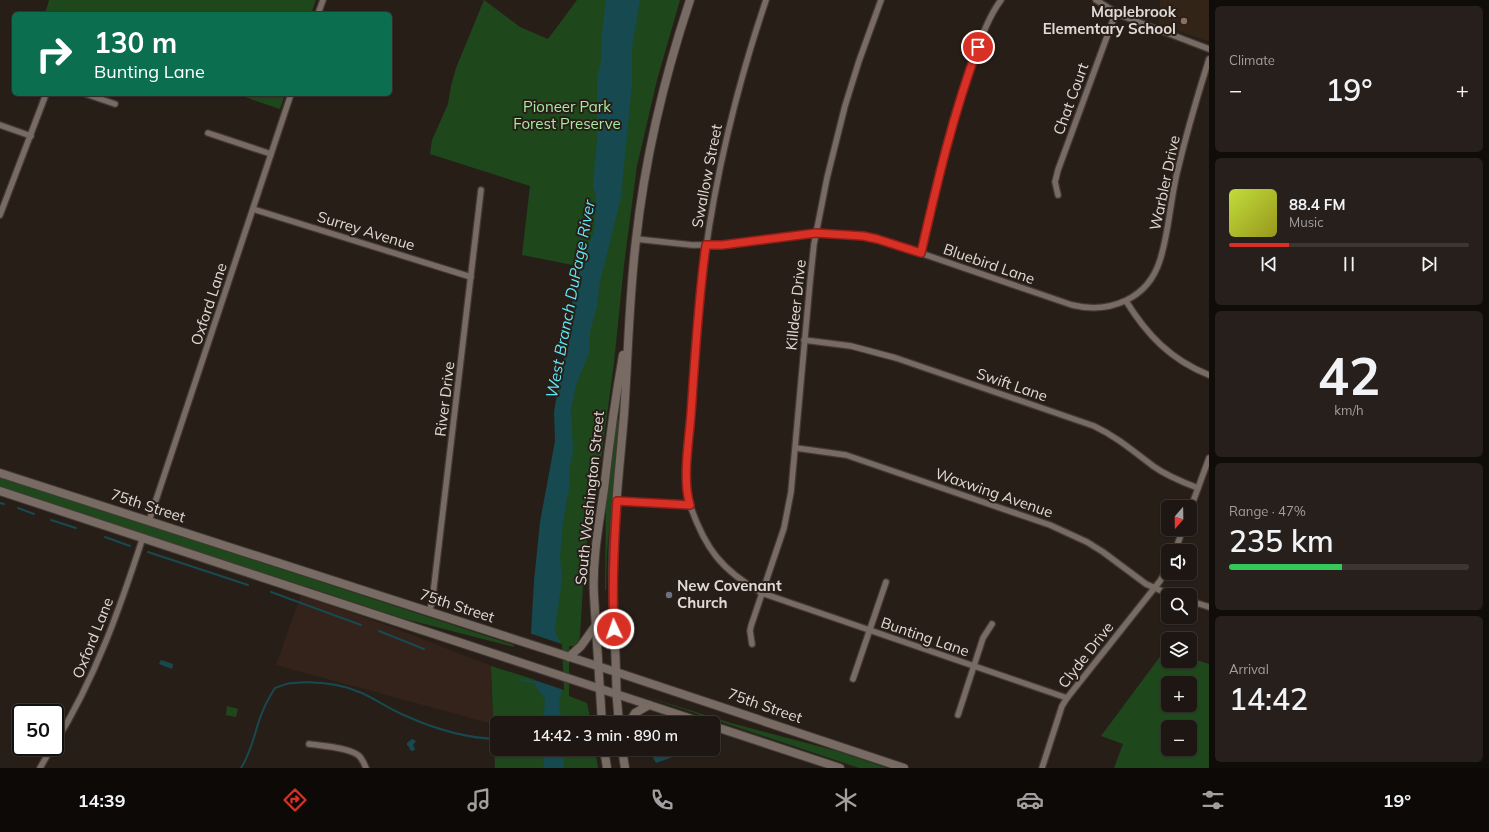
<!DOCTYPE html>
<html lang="en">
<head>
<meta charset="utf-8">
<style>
	:root { --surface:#1e1612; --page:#261f1b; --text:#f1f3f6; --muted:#a19f9f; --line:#3c3532; --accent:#d93025 }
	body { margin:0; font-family:Mulish,sans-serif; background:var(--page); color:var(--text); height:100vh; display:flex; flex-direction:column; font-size:15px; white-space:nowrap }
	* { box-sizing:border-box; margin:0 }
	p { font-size:13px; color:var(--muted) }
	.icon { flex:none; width:22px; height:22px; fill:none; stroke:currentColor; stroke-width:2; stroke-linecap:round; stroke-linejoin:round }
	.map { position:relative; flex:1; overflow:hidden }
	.details { display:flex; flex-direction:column; gap:6px; padding:6px; background:#100c0a; width:280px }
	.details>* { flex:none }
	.banner { position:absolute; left:12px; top:12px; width:380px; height:84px; border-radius:6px; box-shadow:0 1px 3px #0004,0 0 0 1px var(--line); background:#0b6e4f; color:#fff; overflow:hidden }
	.needle { width:26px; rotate:200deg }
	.tools { position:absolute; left:1161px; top:500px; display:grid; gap:8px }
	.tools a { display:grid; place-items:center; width:36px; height:36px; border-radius:6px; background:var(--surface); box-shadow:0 1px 3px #0004,0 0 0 1px var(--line); font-size:20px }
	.speed { position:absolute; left:12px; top:704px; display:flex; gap:8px; font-size:20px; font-weight:700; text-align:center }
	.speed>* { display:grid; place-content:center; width:52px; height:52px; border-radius:50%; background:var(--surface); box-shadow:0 1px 3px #0004,0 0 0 1px var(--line); line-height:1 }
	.speed .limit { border:2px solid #111; border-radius:6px; background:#fff; color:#111 }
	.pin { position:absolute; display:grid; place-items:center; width:34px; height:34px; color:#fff; margin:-17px; border:2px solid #fff; border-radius:50%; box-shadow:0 1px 4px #0007 }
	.me { position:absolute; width:44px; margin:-22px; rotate:357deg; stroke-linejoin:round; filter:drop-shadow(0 0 3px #0008) }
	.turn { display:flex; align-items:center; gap:14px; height:84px; padding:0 16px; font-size:18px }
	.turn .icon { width:52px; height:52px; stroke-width:2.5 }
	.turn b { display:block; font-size:28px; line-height:34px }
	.big { font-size:30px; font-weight:600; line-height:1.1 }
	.details .card { flex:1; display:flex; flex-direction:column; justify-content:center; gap:6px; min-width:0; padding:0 14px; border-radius:6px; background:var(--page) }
	.details .dial { align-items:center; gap:0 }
	.dial b { font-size:52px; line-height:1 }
	.song { display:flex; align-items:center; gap:12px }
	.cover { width:48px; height:48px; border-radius:6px; background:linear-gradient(135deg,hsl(70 70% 55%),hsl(60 70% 35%)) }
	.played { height:4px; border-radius:2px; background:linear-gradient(90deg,var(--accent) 25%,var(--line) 25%) }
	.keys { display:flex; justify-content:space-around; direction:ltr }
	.heat { display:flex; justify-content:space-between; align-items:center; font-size:22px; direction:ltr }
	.charge { height:6px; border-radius:3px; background:linear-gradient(90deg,#34c759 47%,var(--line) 0) }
	.trip { position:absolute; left:490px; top:716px; width:230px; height:40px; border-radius:6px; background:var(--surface); box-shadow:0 1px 3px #0004,0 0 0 1px var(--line); font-weight:600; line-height:40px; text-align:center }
	.tab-bar { display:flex; height:64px; justify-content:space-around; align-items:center; background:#0c0907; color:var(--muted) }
	.tab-bar .icon { width:28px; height:28px }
	.tab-bar .selected { color:var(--accent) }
	.tab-bar b { font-size:18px; color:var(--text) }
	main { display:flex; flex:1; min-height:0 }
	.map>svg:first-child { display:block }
	.commercial { fill:#34231b }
	.education { fill:#332418 }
	.green { fill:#1f471c; fill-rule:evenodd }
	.water { fill:#164a50 }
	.pier { fill:#281e18 }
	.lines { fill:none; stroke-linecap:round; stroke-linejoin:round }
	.stream { stroke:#164a50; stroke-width:2 }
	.minor-casing { stroke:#433a36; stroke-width:8 }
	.secondary-casing { stroke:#433a36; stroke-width:10 }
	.minor { stroke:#786b64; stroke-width:5.5 }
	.secondary { stroke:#786b64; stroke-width:8 }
	.route-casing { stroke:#8d1f18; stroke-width:10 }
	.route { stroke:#d93025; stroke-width:7 }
	.education-dot { fill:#8d6e63; stroke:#281e18; stroke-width:1.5 }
	.worship-dot { fill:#6b7280; stroke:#281e18; stroke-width:1.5 }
	.labels { text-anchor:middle; stroke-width:4; stroke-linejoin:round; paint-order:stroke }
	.poi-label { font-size:15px; font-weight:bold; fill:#e1d9d5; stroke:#281e18; text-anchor:end }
	.street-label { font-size:15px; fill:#e1d9d5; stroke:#281e18 }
	.park-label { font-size:15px; fill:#a7eaa0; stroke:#281e18 }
	.water-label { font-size:16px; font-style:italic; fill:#5ee8f9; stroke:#281e18 }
</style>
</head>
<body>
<main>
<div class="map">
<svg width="1209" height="768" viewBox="0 0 1209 768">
	<rect width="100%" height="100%" fill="#281e18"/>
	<polygon class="commercial" points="301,595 389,626 491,666 493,724 276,665"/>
	<polygon class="education" points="1160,0 1209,0 1209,40 1204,40 1159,24"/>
	<g class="green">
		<polygon points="49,0 316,0 311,14 45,14"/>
		<polygon points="484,0 520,27 548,39 577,0 680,0 657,80 637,166 633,196 624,265 614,363 601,460 585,552 580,636 578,642 574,646 569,646 569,696 587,703 591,723 497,723 497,749 595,749 598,768 495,768 491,666 536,680 562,412 593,269 522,255 530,186 430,154 432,140 448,104 451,86 456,68"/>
		<polygon points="236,94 285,94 280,109"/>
		<polygon points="616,419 619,419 607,553 606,590 605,590 606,497"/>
		<polygon points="0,477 514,645 514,647 405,619 0,487"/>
		<path d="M1165,650L1168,651V661H1190V658L1209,664V768H1114L1123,744L1101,736ZM1168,683H1190V705H1168ZM1168,727H1190V749H1168Z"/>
		<polygon points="641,695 731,723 837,751 887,768 859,768"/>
		<polygon points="227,706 238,709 236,717 226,715"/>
	</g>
	<g class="water">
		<path d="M606,0H640L632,47V83L621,197L600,282L597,306L590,332L589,353L576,385L571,410L573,452L570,466L569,489L563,522L560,556L562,579L555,628L556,635L560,641L562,693C557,699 560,717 564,723H543L545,699L536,687L531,634L534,581L540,522L555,441L554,412L560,376L569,341L573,314L572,299L582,262L594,231L596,197L593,185L597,141V80L602,55L601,41Z"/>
		<polygon points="161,660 173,664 172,669 159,664"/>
		<polygon points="412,739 416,741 413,745 415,749 413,751 410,750 409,747 407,745 407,743"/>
		<polygon points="543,749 563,749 564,768 544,768"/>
		<polygon points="659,749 669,749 673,757 656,763 652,756"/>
	</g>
	<polygon class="pier" points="529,633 562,644 564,690 534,680"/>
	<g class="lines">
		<g class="stream">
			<polyline points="0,503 4,504"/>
			<polyline points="18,508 34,514"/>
			<polyline points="51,520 76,528"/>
			<polyline points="105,537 130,546"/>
			<polyline points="148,552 248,585"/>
			<polyline points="271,592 361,625"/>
			<polyline points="379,631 424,649"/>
			<polyline points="521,680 538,683"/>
			<path d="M241,768C251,753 254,735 260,718C264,707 269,697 275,688C281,686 287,683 293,683C316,681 341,684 362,693C377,700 391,710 406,716C435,729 464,738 497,739"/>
		</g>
		<g class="minor-casing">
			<g id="minor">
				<polyline points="1096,0 1120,15 1209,49"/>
				<polyline points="318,14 323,0"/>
				<polyline points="86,94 115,104"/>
				<polyline points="0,125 31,136"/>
				<polyline points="208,133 271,154"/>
				<polyline points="1058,195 1055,182 1058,170 1116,12"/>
				<polyline points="253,209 471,277"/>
				<polyline points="0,215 46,94"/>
				<path d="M636,239L692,245H721L816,233L863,236L900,246L1072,305C1110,314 1148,299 1160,260C1169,232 1170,202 1177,173C1186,135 1197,97 1209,59"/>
				<path d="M921,253C935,189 949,125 972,64C980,42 987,19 1001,0"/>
				<path d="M1126,301C1147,335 1171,360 1209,375"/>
				<path d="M804,340L851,346L896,358L1094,426C1117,437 1133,451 1153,466C1167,476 1182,482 1198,488"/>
				<polyline points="796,448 846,455 1050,525 1087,542 1103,552 1146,584 1171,595"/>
				<path d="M617,501L690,505C705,548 721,570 762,593L1067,698"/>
				<path d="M690,505C681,478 690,426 692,397C696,350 699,302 705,255C717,168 738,83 766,0"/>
				<polyline points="1190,510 1209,458"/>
				<polyline points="149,521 291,94"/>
				<polyline points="1175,551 1183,529"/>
				<polyline points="1190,601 1209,607"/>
				<polyline points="429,611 432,603 481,190"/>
				<polyline points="752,644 750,631 751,626 784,528 791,492 810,282 814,244 827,178 845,106 859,61 881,0"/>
				<polyline points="853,679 886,582"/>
				<polyline points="958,715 983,638 992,624"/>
				<path d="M55,743C95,679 120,608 143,537"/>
				<path d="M309,744C322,746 347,747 358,755C362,758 364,763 366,768"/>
				<polyline points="40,768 52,747"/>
				<polyline points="1042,768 1062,706 1067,698 1160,581 1168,567"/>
			</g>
		</g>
		<g class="secondary-casing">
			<g id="secondary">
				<polyline points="0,473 616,672 904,768"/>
				<polyline points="0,491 704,723"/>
				<polyline points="569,657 581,646 596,625"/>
				<path d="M602,723L594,596C592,560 599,524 604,489C609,444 615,400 623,355"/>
				<path d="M619,723C617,706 616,689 616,672C615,635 612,599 613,562C614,513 620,464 624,415C628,357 629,298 636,240C645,158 664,78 690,0"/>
				<polyline points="629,723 635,713 649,705"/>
				<polyline points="713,726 840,768"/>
				<polyline points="604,749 607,768"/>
				<polyline points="622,749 625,768"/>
			</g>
		</g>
		<use href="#minor" class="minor"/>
		<use href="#secondary" class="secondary"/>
	</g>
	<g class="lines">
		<g class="route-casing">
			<path id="route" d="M614,629C612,586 614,544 617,501L690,505C682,480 689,441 691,414C695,358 698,301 706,245H722L816,233L863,236L877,239L921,253C937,183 953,114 978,47"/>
		</g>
		<use href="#route" class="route"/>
	</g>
	<circle class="education-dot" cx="1184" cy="21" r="4"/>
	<circle class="worship-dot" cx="669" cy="595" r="4"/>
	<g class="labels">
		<g class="poi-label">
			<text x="1176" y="17">Maplebrook<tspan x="1176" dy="17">Elementary School</tspan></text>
			<text x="677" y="591" text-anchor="start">New Covenant<tspan x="677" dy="17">Church</tspan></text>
		</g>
		<g class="street-label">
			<text transform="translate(1071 99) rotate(-70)" y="5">Chat Court</text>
			<text transform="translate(707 176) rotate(-79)" y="5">Swallow Street</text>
			<text transform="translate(1165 183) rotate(-78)" y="5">Warbler Drive</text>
			<text transform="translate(366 231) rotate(17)" y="5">Surrey Avenue</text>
			<text transform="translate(989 264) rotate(19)" y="5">Bluebird Lane</text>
			<text transform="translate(209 304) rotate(-72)" y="5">Oxford Lane</text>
			<text transform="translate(796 305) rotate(-84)" y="5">Killdeer Drive</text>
			<text transform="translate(1012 385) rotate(19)" y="5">Swift Lane</text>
			<text transform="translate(445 399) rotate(-83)" y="5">River Drive</text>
			<text transform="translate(994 493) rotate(19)" y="5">Waxwing Avenue</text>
			<text transform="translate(590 498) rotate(-84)" y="5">South Washington Street</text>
			<text transform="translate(148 506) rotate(18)" y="5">75th Street</text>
			<text transform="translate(457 606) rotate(18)" y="5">75th Street</text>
			<text transform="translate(925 637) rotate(19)" y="5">Bunting Lane</text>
			<text transform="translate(93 638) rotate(-68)" y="5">Oxford Lane</text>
			<text transform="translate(1086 655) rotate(-52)" y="5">Clyde Drive</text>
			<text transform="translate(765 706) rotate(19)" y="5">75th Street</text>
		</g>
		<g class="park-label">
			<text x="567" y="112">Pioneer Park<tspan x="567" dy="17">Forest Preserve</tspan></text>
		</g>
		<g class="water-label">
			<text transform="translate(570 299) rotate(-79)" y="6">West Branch DuPage River</text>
		</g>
	</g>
</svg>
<div class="tools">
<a><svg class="needle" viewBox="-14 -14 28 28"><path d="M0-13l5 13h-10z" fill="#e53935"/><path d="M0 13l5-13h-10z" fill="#a19f9f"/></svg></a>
<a><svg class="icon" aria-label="sound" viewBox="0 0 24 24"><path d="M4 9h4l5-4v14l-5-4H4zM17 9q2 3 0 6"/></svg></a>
<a><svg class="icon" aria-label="search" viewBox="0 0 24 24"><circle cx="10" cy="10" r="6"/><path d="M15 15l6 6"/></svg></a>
<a><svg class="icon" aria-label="layers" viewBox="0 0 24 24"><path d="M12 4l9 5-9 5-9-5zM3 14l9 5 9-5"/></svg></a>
<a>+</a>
<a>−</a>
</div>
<div class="speed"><div class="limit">50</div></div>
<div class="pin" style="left:978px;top:47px;background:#d93025"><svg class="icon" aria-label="arrive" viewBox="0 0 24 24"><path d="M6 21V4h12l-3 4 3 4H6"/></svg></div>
<svg class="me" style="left:614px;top:629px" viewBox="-20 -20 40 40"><circle r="17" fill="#d93025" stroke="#fff" stroke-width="3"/><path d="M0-11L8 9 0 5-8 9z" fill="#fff"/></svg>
<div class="trip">14:42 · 3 min · 890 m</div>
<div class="banner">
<div class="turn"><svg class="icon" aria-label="right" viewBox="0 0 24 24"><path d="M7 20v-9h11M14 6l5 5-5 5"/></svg><div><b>130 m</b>Bunting Lane</div></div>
</div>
</div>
<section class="details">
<div class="card"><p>Climate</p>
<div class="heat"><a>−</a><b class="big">19°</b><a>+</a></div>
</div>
<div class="card">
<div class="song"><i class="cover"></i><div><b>88.4 FM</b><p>Music</p></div></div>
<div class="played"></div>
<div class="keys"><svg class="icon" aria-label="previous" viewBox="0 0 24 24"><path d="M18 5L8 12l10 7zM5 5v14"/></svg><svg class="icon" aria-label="pause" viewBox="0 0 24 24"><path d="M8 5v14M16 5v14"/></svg><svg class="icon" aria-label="next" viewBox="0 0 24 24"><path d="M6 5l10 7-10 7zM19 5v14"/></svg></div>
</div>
<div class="card dial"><b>42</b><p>km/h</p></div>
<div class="card"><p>Range · 47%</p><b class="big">235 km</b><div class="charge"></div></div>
<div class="card"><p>Arrival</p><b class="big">14:42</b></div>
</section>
</main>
<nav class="tab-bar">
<b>14:39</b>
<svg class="icon selected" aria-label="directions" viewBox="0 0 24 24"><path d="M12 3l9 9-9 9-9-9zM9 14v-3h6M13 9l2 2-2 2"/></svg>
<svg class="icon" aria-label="music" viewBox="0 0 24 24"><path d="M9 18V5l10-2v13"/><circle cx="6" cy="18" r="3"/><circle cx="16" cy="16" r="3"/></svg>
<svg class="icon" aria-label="phone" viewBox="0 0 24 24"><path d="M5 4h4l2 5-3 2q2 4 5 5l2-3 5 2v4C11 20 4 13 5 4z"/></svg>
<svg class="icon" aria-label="climate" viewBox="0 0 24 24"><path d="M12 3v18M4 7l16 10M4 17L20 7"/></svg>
<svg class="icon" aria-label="car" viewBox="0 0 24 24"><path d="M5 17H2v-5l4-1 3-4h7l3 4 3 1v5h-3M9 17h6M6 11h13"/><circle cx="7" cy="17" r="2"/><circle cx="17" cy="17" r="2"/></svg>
<svg class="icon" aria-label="filters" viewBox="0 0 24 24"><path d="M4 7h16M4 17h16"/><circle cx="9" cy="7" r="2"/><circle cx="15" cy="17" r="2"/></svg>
<b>19°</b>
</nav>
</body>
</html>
